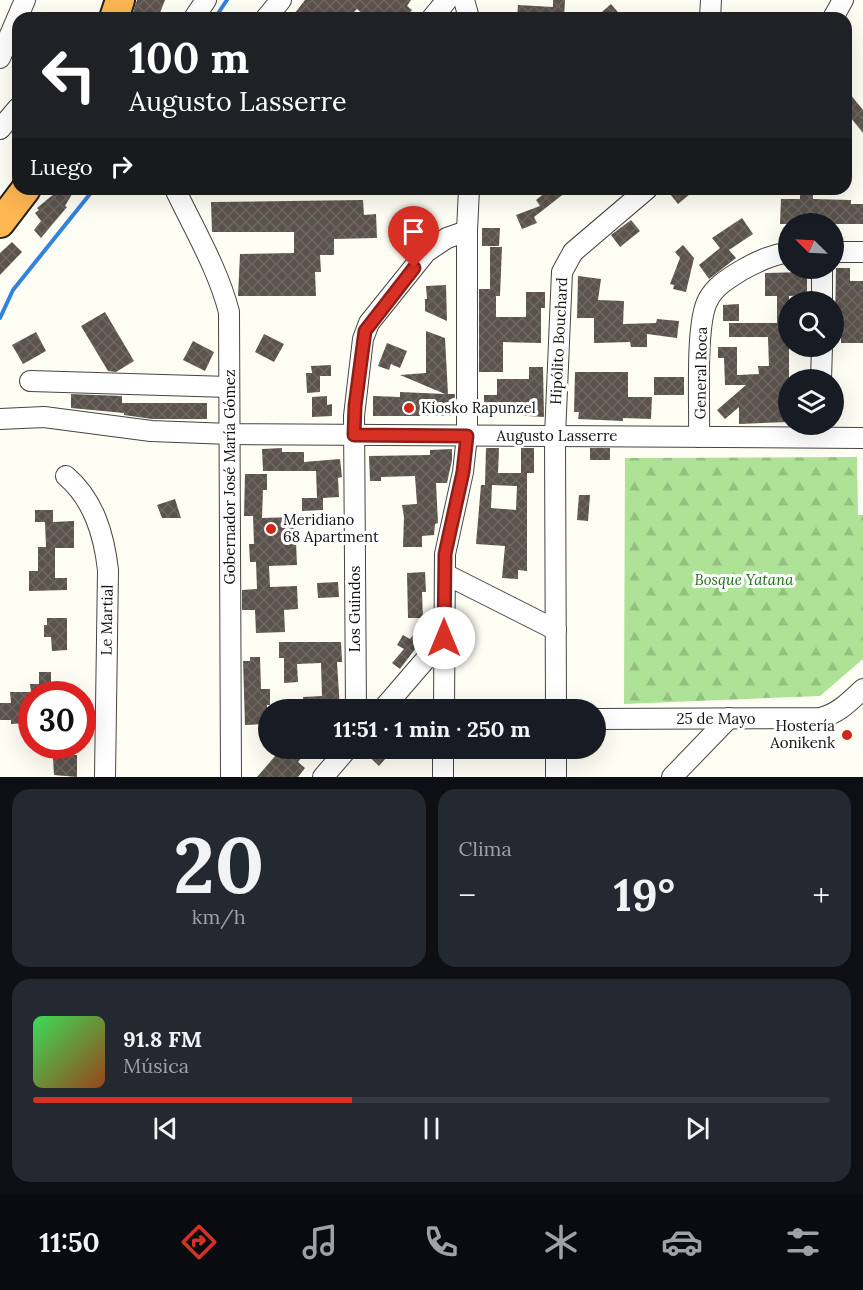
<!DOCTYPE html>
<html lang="es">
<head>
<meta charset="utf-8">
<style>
	:root { --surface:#171b24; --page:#242831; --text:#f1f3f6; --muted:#9ea1a6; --line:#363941; --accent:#d93025 }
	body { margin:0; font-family:Lora,serif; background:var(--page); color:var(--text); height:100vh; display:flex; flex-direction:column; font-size:22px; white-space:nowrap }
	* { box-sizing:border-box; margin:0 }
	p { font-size:20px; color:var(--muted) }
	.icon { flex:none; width:33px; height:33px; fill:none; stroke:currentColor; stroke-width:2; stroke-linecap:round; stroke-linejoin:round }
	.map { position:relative; height:777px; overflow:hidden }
	.sheet { display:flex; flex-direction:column; gap:12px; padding:12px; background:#0d0f14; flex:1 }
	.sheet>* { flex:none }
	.guide { position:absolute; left:12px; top:12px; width:840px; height:183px; border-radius:18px; box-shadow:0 6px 24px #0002; background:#202124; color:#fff; overflow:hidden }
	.needle { width:39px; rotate:294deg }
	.tools { position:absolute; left:778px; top:213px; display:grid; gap:12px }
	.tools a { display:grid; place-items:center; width:66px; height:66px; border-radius:50%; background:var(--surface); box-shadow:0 6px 24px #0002; font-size:30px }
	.speed { position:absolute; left:18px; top:681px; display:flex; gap:12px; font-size:30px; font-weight:700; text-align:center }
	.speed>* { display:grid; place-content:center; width:78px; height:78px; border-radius:50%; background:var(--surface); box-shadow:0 6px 24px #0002; line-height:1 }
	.speed .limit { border:9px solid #d22; background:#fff; color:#111 }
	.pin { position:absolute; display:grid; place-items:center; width:51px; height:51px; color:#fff; margin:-62px -26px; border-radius:50% 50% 50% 0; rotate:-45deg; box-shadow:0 0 6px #0007 }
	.pin .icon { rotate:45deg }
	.me { position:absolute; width:66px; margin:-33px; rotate:0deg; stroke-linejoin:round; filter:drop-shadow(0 0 4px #0008) }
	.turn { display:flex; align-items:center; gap:21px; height:126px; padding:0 18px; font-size:27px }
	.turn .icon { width:78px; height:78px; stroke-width:2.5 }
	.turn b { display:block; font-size:42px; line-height:51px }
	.then { display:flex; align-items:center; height:57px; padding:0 18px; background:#0003; gap:12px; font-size:22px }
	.big { font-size:45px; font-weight:700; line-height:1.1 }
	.sheet .card { flex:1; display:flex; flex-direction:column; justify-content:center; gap:9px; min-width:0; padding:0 21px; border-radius:18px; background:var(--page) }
	.sheet .dial { align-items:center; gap:0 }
	.dial b { font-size:78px; line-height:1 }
	.song { display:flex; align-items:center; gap:18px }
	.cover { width:72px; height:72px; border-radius:9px; background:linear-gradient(135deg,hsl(130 70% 55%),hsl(20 70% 35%)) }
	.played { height:6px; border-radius:3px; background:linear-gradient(90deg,var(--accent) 40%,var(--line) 40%) }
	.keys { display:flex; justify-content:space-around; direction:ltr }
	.heat { display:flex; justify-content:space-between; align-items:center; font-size:33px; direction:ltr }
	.sheet .tiles { flex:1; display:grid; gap:12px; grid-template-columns:1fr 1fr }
	.card:last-child { grid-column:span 2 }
	.trip { position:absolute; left:258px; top:699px; width:348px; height:60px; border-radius:30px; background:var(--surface); box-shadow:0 6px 24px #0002; font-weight:700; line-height:60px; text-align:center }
	.dock { display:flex; height:96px; justify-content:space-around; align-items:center; background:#090b0e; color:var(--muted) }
	.dock .icon { width:42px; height:42px }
	.dock .active { color:var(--accent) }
	.dock b { font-size:27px; color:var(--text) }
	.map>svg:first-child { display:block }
	.forest { fill:url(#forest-firs) }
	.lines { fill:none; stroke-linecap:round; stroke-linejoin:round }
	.stream { stroke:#3283dc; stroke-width:4 }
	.building { fill:url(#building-cross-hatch); fill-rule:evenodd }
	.minor-casing { stroke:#444; stroke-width:22 }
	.highway-casing { stroke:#222; stroke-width:32 }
	.minor { stroke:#fff; stroke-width:20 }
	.highway { stroke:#ffb752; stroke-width:28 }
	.route-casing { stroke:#8d1f18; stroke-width:15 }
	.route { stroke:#d93025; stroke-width:10 }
	.poi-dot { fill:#d22618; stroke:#fff; stroke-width:2 }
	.labels { text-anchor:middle; stroke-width:6; stroke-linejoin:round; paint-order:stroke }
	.street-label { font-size:15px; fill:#111; stroke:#fff }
	.poi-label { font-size:15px; fill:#111; stroke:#fff; text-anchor:start }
	.park-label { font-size:15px; font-style:italic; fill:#1f7118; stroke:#fff }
</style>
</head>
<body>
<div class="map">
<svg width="863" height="777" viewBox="0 0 863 777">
	<defs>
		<pattern id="forest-firs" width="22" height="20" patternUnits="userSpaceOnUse" patternTransform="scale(1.5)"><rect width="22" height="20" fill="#aee296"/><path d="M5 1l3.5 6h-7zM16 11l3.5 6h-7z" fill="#95c180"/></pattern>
		<pattern id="building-cross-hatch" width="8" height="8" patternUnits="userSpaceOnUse" patternTransform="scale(1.5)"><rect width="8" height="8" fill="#5b534c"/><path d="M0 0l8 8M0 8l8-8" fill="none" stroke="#6e6762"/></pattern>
	</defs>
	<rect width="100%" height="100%" fill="#fffef4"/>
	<polygon class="forest" points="857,457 858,515 863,515 863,659 820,696 624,704 625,458"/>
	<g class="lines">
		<g class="stream">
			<polyline points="215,18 227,0"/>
			<polyline points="0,318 13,290 94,189"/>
		</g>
	</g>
	<g class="building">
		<polygon points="137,0 165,0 158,18 131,18"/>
		<polygon points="305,0 411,0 407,6 412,10 405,18 367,18 357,9 348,18 291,18"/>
		<polygon points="553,0 565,0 564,18 517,18 518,5 553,7"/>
		<polygon points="611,4 623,18 595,18"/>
		<polygon points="846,89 863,110 863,133 846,112"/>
		<polygon points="60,189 75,189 65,206 67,207 41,238 34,230 41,221 35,213 39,210 37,208"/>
		<polygon points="550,189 570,189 534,217 537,223 522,229 516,215 540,206 536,200"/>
		<polygon points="666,189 696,189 678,204"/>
		<polygon points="800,195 813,195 813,199 851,200 851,204 863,204 863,224 780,224 781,199 800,199"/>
		<polygon points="363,200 364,215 376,214 377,238 334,239 334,255 320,255 321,272 315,272 316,296 238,296 240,254 294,253 294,232 212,232 211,202"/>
		<polygon points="742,218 753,234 729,250 736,258 709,279 699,265 720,248 712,238"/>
		<polygon points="631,220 640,231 620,247 611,235"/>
		<polygon points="482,228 500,228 499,246 482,246"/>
		<polygon points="12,242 22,252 0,275 0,253"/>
		<polygon points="683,245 694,258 686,292 673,289 674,285 670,284 680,258 675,252"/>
		<polygon points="490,247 502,247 500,296 496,296 496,317 526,317 526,292 545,292 545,308 541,308 541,343 503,342 503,372 479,372 479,289 490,289"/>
		<polygon points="836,268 850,268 850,281 863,281 863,343 841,343 841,320 835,320"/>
		<polygon points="807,272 807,295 789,296 789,422 739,424 739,407 725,419 717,410 746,385 725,385 724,358 718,358 718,347 737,347 737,375 759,374 758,366 769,366 768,337 729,337 729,323 777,323 777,296 765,296 765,273"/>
		<polygon points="578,276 601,279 598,300 624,301 623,324 656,323 657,319 679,321 677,338 647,334 647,347 631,347 630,342 594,343 594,318 577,318"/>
		<polygon points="446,285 447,321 425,311 425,299 427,299 426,286"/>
		<polygon points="739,304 739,321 723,321 723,305"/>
		<polygon points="105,312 134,361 116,372 108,371 81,326"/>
		<polygon points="426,331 445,338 448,394 455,394 454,416 373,416 373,396 400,397 400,392 445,394 400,375 426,373"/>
		<polygon points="36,332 46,351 23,364 12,345"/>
		<polygon points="264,334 284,344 274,362 255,352"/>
		<polygon points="193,341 214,352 205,371 183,360"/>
		<polygon points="387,343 407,351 400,368 391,364 389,370 378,366"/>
		<polygon points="331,365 331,376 320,376 320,392 307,393 306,373 312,373 311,366"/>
		<polygon points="529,367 543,367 544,417 510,415 510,411 496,411 496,408 484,408 484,395 497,395 497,379 529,379"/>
		<polygon points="575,372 628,372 628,397 652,397 651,419 623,418 623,421 578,419 579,412 574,412"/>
		<rect x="654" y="377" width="30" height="18"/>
		<polygon points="71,394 122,396 122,403 207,403 207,419 152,419 124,415 124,413 71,408"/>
		<polygon points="327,396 327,405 332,404 332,416 312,417 312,397"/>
		<polygon points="282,448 282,452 304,452 304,462 340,459 342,477 338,478 339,497 323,498 323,510 302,511 302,498 317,498 316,471 263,471 262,449"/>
		<path d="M486,448H499L498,473H521V448H534V473H527V571L518,570V579L502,578L505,546L476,544L481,485H485ZM492,485L517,486L516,510L491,508Z"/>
		<rect x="590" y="448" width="20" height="12"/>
		<polygon points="452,449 452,460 447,483 436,483 438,523 435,524 434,535 422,536 422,547 403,547 404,517 402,505 417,504 415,476 381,477 381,481 370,481 369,456 430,455 430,450"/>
		<polygon points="245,474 267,474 267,490 263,490 262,518 295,517 297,565 269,566 270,587 297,586 298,609 284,610 285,632 256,633 255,610 242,610 242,590 257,589 256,562 250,562 249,544 254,544 253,516 244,516"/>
		<polygon points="579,495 590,495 588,521 577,520"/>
		<polygon points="175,499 181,518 162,518 157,505"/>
		<polygon points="35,510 53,510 53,522 74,521 74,548 55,548 55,578 67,578 67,590 29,591 29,571 38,571 38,547 46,547 45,522 35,522"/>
		<polygon points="425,572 426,592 422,592 423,618 408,618 407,573"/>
		<polygon points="338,582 339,597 318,598 317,583"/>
		<polygon points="47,618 67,618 67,650 52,651 51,637 44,637 44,625 47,625"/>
		<polygon points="414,634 422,640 400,669 392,663 404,649 397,645 403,635 410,639"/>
		<polygon points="279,642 341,642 342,662 337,662 340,710 304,710 303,697 322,696 321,663 297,664 298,682 284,683 284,658 279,658"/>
		<polygon points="250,657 260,657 261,689 270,689 270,705 267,705 267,724 245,725 243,661 250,661"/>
		<polygon points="39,672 51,672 51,694 32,694 32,709 28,709 28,723 11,724 11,720 0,720 0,703 11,703 10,692 31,692 30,684 39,684"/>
		<polygon points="282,748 309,748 298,762 305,768 298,777 257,777"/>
		<polygon points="360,748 375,748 386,758 379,766"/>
		<polygon points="65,755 77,755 77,777 54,775 53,758 65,757"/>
	</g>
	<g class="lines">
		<g class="minor-casing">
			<g id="minor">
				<polyline points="464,0 469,18"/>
				<polyline points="194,18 206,0"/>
				<polyline points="266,18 281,0"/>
				<polyline points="432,18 447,0"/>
				<polyline points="710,18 711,0"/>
				<polyline points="833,18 843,0"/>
				<polyline points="0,58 25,0"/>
				<polyline points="0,129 18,108"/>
				<path d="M175,189C194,229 218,269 229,312L231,777"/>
				<polyline points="834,252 863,252"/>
				<polyline points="822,302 822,268"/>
				<polyline points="821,380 822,346"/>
				<polyline points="30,381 229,387"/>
				<polyline points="0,419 44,417 151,431 230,434 863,438"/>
				<path d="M699,437C700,407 695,323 708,300C715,286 729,278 742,270C758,261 771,255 789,252"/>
				<path d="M66,476C94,500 104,535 108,570L105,777"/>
				<polyline points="445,574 556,630"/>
				<polyline points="356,710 354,416 363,339 369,323 426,252 447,238 467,231"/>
				<polyline points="382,710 444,638"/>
				<polyline points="444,710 445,554 463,472 467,436 467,231 469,189"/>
				<polyline points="556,710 555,436 562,272 573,252 647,189"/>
				<path d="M596,719L820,718C838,714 850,701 863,689"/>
				<polyline points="323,777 348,748"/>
				<polyline points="443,777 443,748"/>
				<polyline points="556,777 556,748"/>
				<polyline points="672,777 729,718"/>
			</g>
		</g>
		<g class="highway-casing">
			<g id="highway">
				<polyline points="114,18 120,0"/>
				<polyline points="0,223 26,189"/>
			</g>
		</g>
		<use href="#minor" class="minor"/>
		<use href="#highway" class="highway"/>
	</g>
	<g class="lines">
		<g class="route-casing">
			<polyline id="route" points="414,268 365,331 355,406 354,435 467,436 463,472 445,554 444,638"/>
		</g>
		<use href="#route" class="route"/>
	</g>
	<g class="poi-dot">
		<circle cx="409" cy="408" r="6"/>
		<circle cx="271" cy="529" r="6"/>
		<circle cx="847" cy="735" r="6"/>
	</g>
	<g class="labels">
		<g class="street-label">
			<text transform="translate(559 341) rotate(-87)" y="5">Hipólito Bouchard</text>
			<text transform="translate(701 373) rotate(-89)" y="5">General Roca</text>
			<text x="557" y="441">Augusto Lasserre</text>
			<text transform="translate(230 477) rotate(-90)" y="5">Gobernador José María Gómez</text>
			<text transform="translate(355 609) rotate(-90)" y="5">Los Guindos</text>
			<text transform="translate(107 620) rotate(-89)" y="5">Le Martial</text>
			<text x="716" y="724">25 de Mayo</text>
		</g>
		<g class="poi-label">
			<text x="421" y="413">Kiosko Rapunzel</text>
			<text x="283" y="525">Meridiano<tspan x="283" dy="17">68 Apartment</tspan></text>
			<text x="835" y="731" text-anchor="end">Hostería<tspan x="835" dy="17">Aonikenk</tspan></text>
		</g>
		<g class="park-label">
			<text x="744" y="585">Bosque Yatana</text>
		</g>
	</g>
</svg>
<div class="tools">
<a><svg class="needle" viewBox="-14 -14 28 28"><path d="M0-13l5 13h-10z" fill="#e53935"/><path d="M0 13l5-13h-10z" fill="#9ea1a6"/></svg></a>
<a><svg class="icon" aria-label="search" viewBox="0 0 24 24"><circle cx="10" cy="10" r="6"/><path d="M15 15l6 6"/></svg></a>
<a><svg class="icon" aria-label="layers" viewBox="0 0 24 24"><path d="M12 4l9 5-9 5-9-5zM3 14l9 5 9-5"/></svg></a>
</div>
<div class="speed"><div class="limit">30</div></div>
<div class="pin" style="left:414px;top:268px;background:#d93025"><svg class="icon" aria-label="arrive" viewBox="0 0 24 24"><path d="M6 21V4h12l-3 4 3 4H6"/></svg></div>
<svg class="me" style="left:444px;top:638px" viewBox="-20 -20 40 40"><circle r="19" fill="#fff"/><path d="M0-13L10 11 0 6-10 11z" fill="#d93025"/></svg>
<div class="trip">11:51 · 1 min · 250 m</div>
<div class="guide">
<div class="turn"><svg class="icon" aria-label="left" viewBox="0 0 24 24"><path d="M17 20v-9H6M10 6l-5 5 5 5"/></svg><div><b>100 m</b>Augusto Lasserre</div></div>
<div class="then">Luego<svg class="icon" aria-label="right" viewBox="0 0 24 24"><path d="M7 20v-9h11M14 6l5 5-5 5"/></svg></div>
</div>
</div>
<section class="sheet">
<div class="tiles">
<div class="card dial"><b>20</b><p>km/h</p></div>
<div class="card"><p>Clima</p>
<div class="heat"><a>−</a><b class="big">19°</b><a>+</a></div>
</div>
<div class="card">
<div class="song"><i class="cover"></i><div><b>91.8 FM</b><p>Música</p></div></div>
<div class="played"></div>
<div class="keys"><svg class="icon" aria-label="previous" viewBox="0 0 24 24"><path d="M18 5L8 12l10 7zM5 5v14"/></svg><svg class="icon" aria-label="pause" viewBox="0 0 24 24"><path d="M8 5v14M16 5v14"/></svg><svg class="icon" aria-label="next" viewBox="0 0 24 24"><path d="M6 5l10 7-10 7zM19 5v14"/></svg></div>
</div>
</div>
</section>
<nav class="dock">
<b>11:50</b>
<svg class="icon active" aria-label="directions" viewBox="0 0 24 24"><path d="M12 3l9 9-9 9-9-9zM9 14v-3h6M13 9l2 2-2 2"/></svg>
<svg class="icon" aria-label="music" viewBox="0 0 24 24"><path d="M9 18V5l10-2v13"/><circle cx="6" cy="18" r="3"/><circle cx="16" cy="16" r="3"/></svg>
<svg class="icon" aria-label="phone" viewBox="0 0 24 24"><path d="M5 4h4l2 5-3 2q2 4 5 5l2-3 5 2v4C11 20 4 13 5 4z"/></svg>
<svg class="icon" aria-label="climate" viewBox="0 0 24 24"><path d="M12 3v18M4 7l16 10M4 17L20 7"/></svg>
<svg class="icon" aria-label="car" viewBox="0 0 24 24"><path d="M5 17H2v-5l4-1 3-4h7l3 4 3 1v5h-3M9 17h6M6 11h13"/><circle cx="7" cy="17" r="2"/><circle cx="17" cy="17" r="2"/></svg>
<svg class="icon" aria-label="filters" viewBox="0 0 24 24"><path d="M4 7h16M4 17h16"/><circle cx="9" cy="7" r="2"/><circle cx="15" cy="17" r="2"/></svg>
</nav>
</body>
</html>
